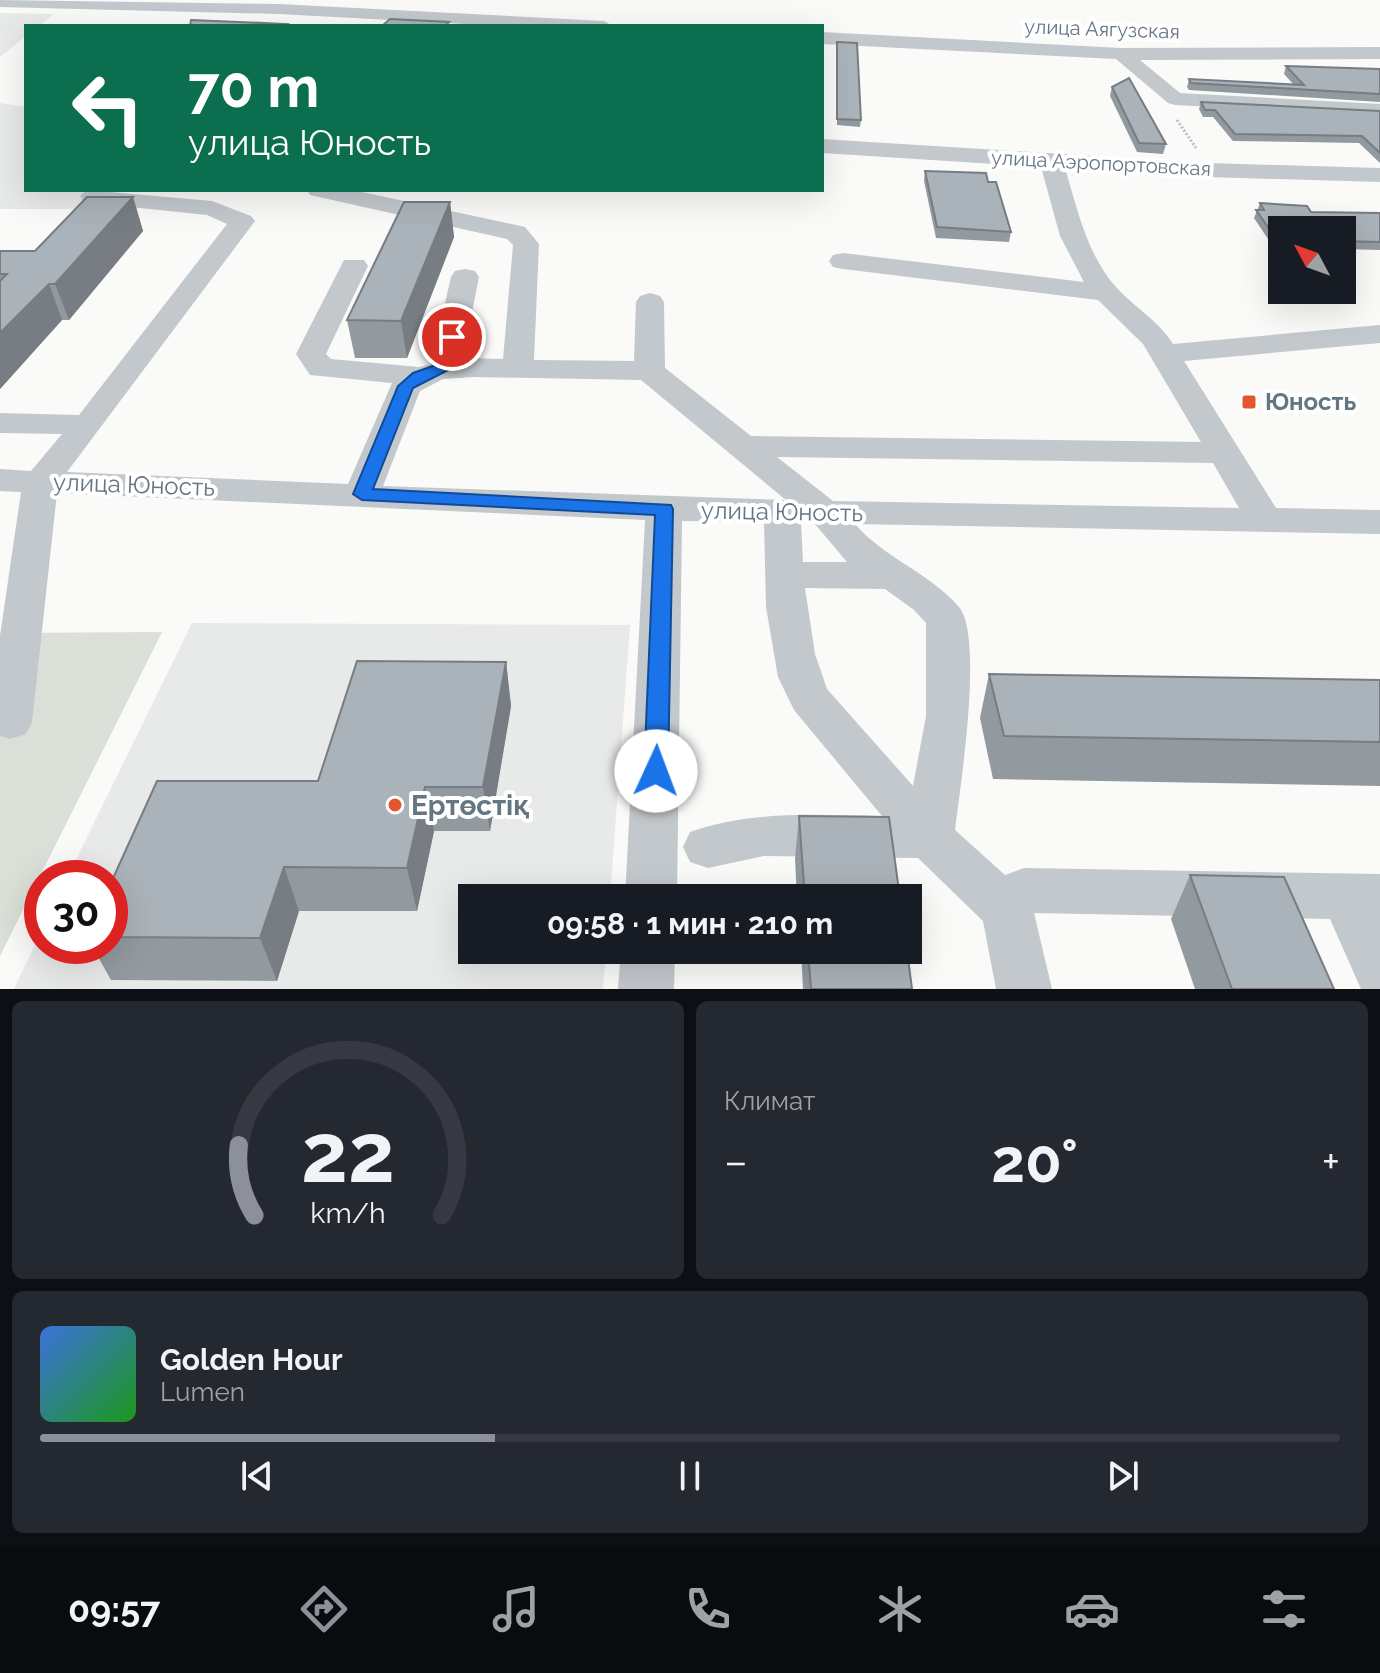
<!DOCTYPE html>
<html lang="ru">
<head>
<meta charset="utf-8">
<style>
	:root { --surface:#171b24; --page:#242831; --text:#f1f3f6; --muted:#9ea1a6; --line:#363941; --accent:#8c9099 }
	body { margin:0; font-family:Raleway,sans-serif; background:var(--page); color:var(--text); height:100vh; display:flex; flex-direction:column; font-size:30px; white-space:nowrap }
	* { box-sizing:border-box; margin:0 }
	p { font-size:26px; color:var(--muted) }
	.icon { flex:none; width:44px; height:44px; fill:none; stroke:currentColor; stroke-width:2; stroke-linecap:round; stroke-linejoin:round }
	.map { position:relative; height:989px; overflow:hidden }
	.side { display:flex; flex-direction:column; gap:12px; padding:12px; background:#0d0f14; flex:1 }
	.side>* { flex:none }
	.banner { position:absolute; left:24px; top:24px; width:800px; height:168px; border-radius:0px; box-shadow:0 8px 32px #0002; background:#0b6e4f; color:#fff; overflow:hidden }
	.needle { width:52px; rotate:311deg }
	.controls { position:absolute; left:1268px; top:216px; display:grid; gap:16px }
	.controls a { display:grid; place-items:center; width:88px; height:88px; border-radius:0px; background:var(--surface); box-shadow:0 8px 32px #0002; font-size:40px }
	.speed { position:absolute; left:24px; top:860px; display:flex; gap:16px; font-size:40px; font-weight:700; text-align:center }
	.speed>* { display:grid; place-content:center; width:104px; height:104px; border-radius:50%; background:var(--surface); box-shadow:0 8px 32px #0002; line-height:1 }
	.speed .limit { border:12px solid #d22; background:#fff; color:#111 }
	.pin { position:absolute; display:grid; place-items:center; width:68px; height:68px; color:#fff; margin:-34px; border:4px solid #fff; border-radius:50%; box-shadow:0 2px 8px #0007 }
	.me { position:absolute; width:88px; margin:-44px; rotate:2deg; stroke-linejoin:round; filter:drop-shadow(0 0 6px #0008) }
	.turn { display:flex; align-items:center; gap:28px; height:168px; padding:0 32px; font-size:36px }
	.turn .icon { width:104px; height:104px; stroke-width:2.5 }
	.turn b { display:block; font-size:56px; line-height:68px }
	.big { font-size:60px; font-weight:700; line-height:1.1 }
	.side .widget { flex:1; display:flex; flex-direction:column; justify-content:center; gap:12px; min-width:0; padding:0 28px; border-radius:12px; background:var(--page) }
	.side .dial { align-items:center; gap:0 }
	.dial svg { height:208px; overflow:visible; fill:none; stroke:var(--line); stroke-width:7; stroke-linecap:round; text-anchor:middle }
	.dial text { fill:var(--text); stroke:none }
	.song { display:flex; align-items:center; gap:24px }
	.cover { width:96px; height:96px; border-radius:12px; background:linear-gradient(135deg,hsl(220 70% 55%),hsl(120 70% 35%)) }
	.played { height:8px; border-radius:4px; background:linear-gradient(90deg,var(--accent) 35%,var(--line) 35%) }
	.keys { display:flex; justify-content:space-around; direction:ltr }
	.heat { display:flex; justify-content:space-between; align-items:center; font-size:44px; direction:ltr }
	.side .tiles { flex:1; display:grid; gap:12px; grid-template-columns:1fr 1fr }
	.widget:last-child { grid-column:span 2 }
	.trip { position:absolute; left:458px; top:884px; width:464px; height:80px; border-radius:0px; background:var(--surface); box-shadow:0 8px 32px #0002; font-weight:700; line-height:80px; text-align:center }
	.dock { display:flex; height:128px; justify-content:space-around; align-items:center; background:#090b0e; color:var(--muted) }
	.dock .icon { width:56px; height:56px }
	.dock .current { color:var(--accent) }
	.dock b { font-size:36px; color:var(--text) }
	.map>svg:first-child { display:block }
	.built { fill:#e8e9e9 }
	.green { fill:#dadfd7 }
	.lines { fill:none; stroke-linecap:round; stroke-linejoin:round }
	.path { stroke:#bbbfc2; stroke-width:3; stroke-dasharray:2 2; stroke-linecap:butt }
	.minor { fill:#c3c8cc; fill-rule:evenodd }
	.wall { fill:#929a9f }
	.shaded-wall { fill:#777d82 }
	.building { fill:#aab3b9; stroke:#777d82; stroke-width:2 }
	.route { fill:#1a73e8; stroke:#114b97; stroke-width:2 }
	.poi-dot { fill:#e4572e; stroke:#fff; stroke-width:3 }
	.labels { text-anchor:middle; stroke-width:8; stroke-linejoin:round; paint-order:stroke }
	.far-street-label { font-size:20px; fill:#657683; stroke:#fff }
	.poi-label { font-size:24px; font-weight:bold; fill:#657683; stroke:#fff; text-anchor:start }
	.street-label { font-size:24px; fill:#657683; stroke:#fff }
	.near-poi-label { font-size:28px; font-weight:bold; fill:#657683; stroke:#fff; text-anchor:start }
</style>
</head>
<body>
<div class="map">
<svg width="1380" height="989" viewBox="0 0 1380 989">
	<rect width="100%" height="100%" fill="#fafaf8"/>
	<g class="built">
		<polygon points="0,13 54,14 39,26 26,26 26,36 0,57"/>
		<polygon points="0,103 26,107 26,190 116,190 105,209 0,209"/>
		<polygon points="192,623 630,625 610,898 472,898 472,950 606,950 603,989 14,989 42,930 42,946 110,946 110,878 67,878"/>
	</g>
	<polygon class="green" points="162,632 0,956 0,633"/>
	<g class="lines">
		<polyline class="path" points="1177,120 1196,148"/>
		<g class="minor">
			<polygon points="0,0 279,4 604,21 613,26 502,26 279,14 0,7"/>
			<polygon points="822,32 1121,48 1380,47 1380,59 1140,60 1180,93 1380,104 1380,116 1175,105 1168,103 1116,59 822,44"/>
			<path d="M822,139L1207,163L1380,168V182L1207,177L1065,168C1077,208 1087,255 1116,287C1134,307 1159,321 1173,344L1380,325V343L1184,361L1276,508L1380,510V534L855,524C884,558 930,573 959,607C984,637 960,788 955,830L1005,875L1024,868L1380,874V989H1361L1330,919L1034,913L1052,989H996L983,921L918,858L764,856L708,868L690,862L683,847L690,832C753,810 816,815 882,816L794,710L778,677L766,607L764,522L682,521L677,898H625L645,520L57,493L32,722L26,734L10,739L0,736V636L21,492L0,491V469L31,471L62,434L0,433V413L79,415L227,224L207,215L92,203L83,201L80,196L87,190L212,201L251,216L255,221L67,472L348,484L392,383L310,375L296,354L344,260H364L368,266L326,354L331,359L419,367L431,364L451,277L455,271L465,269L475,271L479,277L463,358L503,359L513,245L507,239L319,197L310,195L307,190H353L525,227L539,244L534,360L634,361L636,302L640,296L650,293L660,296L664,302L665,368L751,436L1201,442L1143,344L1098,300L843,269L833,267L829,261L833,255L843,253L1084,282L1060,236L1041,167L822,153ZM474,377L641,380L786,500L383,486L420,391L443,379ZM777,457L1213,463L1239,508L833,501ZM801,523H814L847,562H803ZM805,588L885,589L914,610L926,623V716L913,786L827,689L815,654Z"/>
			<polygon points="621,950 675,950 674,989 618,989"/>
		</g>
	</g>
	<g class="wall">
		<polygon points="837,42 861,120 860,127 837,125"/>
		<polygon points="1286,66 1380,69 1380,102 1189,90 1187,87 1189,79 1294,85 1284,74"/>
		<polygon points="1112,87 1166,144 1163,154 1137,152 1110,96"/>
		<polygon points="1201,102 1380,111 1380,163 1359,143 1233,141 1213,117 1203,117 1199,109"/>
		<polygon points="925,171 988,182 1011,232 1009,242 936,238 924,181"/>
		<polygon points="133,197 143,231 69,320 62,320 0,389 0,251 35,251"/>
		<polygon points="450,202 454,237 407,358 355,358 347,320"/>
		<polygon points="1260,203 1311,212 1380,213 1380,250 1342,249 1342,230 1282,230 1282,260 1254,218"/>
		<polygon points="506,662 511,706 490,831 434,831 417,911 299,911 277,981 111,980 92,946 110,946 110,885 318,781"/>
		<polygon points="989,674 1380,680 1380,786 993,779 980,718"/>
		<polygon points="799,816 900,898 797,898 795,859"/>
		<polygon points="1190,875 1334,989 1195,989 1171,919"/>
		<polygon points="801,950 907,950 912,989 803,989"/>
	</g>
	<g class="shaded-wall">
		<polygon points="133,197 143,231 69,320 55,284"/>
		<polygon points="450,202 454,237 407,358 401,321"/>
		<polygon points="49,284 62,320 0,389 0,333"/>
		<polygon points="506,662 511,706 490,831 483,787"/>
		<polygon points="425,787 434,831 417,911 407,868"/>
		<polygon points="284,867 299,911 277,981 260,938"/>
	</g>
	<g class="building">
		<polygon points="390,19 449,22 445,26 447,26 382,26"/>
		<polygon points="191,20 287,24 284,26 190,26"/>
		<polygon points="837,42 857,43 861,120 837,119"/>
		<polygon points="1286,66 1380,69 1380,94 1191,83 1189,79 1304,85"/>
		<polygon points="1129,78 1166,144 1139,143 1112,87"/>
		<polygon points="1201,102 1380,111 1380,153 1362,136 1235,134 1215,110 1205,110"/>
		<polygon points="925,171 986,173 988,182 996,182 1011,232 937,227"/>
		<polygon points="87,197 133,197 55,284 49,284 0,333 0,281 7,274 0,274 0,251 35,251"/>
		<polygon points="404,202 450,202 401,321 347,320"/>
		<polygon points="1260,203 1307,206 1311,212 1380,213 1380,242 1342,241 1342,230 1282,230 1282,247 1256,210 1264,210"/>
		<polygon points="357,661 506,662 483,787 425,787 407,868 284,867 260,938 110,937 110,885 157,781 318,781"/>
		<polygon points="989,674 1380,680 1380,742 1004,736"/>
		<polygon points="799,816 889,817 900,898 805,898"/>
		<polygon points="1190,875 1284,877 1334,989 1232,989"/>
		<polygon points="808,950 907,950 912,989 811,989"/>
	</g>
	<polygon class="route" points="452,332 460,337 454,367 413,388 373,489 671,505 673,509 668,771 664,778 656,781 648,778 644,771 655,515 362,500 353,494 398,386 413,373 439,364 445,337"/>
	<g class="poi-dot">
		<rect x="1241" y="394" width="16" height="16" rx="4"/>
		<circle cx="395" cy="805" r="8"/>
	</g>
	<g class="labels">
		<g class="far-street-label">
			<text transform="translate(1102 29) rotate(2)" y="7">улица Аягузская</text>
			<text transform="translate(1101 163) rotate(3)" y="7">улица Аэропортовская</text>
		</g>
		<g class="poi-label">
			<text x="1265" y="410">Юность</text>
		</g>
		<g class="street-label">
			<text transform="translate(134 485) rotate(2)" y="8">улица Юность</text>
			<text transform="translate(782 512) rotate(1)" y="8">улица Юность</text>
		</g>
		<g class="near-poi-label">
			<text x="411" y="815">Ертөстіқ</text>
		</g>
	</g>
</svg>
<div class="controls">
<a><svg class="needle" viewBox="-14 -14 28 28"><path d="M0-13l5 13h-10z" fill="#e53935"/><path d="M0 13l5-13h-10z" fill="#9ea1a6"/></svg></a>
</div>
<div class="speed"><div class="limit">30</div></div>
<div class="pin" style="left:452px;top:337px;background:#d93025"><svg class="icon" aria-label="arrive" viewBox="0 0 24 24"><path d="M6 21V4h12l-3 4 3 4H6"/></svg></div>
<svg class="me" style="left:656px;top:771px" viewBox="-20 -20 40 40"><circle r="19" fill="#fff"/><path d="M0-13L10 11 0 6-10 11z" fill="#1a73e8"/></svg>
<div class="trip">09:58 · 1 мин · 210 m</div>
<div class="banner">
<div class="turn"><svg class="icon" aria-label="left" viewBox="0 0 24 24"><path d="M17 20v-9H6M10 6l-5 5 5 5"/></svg><div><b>70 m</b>улица Юность</div></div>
</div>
</div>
<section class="side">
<div class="tiles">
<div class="widget dial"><svg viewBox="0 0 100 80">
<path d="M14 69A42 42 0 1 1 86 69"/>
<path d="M14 69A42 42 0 0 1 8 42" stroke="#8c9099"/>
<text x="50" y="56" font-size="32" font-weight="700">22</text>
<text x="50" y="72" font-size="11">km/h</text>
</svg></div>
<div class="widget"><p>Климат</p>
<div class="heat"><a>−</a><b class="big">20°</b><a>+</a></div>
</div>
<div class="widget">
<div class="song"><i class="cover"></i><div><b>Golden Hour</b><p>Lumen</p></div></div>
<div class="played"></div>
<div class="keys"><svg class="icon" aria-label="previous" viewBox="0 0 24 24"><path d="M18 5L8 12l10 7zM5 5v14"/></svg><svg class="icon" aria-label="pause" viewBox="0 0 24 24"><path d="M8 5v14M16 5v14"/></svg><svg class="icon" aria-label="next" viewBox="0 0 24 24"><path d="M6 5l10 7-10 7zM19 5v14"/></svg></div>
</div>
</div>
</section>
<nav class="dock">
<b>09:57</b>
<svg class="icon current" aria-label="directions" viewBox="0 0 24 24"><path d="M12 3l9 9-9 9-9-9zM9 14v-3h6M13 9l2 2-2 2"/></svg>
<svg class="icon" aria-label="music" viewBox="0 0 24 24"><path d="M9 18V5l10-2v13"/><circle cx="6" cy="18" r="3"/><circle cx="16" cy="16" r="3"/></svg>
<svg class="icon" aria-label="phone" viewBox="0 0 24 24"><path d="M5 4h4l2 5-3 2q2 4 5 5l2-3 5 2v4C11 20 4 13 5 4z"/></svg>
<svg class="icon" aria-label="climate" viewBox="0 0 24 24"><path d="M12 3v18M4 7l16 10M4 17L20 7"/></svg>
<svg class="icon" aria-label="car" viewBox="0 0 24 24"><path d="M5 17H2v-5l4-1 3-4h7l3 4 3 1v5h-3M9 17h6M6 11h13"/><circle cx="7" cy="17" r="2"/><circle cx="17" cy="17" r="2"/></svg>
<svg class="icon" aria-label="filters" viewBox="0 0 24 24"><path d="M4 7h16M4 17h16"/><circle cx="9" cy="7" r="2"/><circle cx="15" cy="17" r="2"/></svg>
</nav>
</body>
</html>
